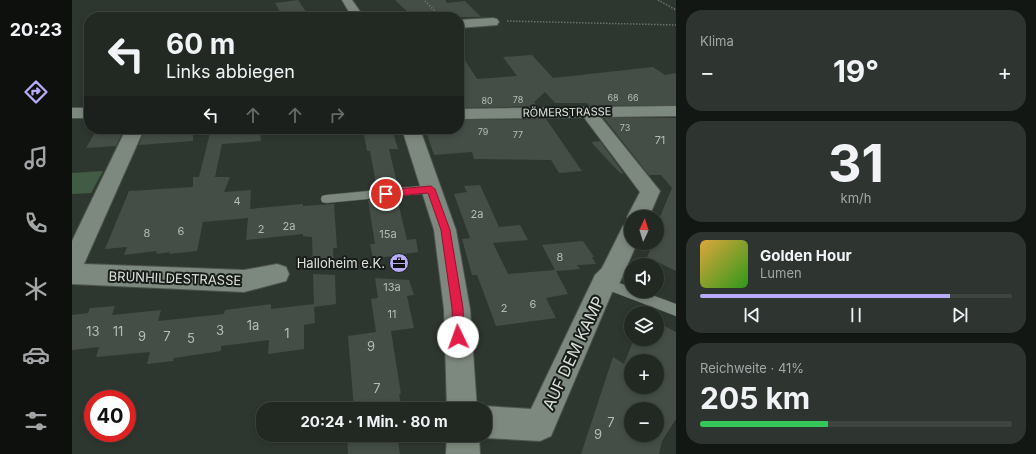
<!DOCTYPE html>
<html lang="de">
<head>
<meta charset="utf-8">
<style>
	:root { --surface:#222923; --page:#2e3530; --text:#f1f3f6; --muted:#a2a6a6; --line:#3f4541; --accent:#b8abf7 }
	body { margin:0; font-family:Inter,sans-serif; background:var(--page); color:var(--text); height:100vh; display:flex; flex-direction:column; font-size:15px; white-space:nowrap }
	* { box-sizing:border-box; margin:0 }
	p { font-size:13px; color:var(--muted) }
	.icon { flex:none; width:22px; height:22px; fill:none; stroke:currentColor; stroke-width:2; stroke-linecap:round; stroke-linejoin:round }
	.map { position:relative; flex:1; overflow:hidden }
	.panel { display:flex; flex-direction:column; gap:10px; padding:10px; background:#131713; width:360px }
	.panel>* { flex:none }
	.hud { position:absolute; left:12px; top:12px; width:380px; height:122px; border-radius:16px; box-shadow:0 2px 6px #0003,0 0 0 1px var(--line); background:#222923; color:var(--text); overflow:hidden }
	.needle { width:26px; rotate:4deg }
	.tools { position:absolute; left:552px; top:210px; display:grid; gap:8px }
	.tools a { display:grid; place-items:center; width:40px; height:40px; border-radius:50%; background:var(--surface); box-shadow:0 2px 6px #0003,0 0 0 1px var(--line); font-size:20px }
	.speed { position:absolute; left:12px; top:390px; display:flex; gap:8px; font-size:20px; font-weight:700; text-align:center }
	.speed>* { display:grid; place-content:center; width:52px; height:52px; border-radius:50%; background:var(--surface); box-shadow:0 2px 6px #0003,0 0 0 1px var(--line); line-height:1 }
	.speed .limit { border:6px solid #d22; background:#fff; color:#111 }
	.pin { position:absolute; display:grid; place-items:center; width:34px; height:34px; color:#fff; margin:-17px; border:2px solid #fff; border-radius:50%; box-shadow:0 1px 4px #0007 }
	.me { position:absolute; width:44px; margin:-22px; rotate:357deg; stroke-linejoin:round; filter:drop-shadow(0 0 3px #0008) }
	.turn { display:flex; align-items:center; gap:14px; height:84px; padding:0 16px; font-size:18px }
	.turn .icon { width:52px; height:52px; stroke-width:2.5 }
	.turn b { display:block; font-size:28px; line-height:34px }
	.lanes { display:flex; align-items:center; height:38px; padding:0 16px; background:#0003; justify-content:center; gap:20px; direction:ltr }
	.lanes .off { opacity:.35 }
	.big { font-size:30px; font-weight:700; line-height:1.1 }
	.panel .card { flex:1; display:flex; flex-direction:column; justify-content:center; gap:6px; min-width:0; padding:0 14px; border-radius:16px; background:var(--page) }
	.panel .dial { align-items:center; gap:0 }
	.dial b { font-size:52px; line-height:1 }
	.song { display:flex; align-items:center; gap:12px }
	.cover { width:48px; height:48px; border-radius:6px; background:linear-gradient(135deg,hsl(40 70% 55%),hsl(110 70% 35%)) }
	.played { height:4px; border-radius:2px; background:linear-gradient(90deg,var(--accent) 80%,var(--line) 80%) }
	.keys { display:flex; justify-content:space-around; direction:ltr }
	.heat { display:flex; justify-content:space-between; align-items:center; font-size:22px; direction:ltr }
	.charge { height:6px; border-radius:3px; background:linear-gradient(90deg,#34c759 41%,var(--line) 0) }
	.trip { position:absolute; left:184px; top:402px; width:236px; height:40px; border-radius:16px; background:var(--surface); box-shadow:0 2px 6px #0003,0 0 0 1px var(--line); font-weight:700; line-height:40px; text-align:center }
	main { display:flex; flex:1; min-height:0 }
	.menu { display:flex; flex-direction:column; width:72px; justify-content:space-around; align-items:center; background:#0e100e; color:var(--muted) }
	.menu .icon { width:28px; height:28px }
	.menu .selected { color:var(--accent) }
	.menu b { font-size:18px; color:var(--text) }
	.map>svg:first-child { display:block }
	.green { fill:#425b45 }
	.building { fill:#444e46; fill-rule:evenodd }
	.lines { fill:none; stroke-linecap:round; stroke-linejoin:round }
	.service-casing { stroke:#4d554e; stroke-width:1 }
	.minor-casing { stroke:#4d554e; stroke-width:2 }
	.tertiary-casing { stroke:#4d554e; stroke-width:2 }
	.path { stroke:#6a726b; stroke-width:1.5; stroke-dasharray:1.5 1.5; stroke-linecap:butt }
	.service { fill:#7d887e; fill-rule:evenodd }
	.minor { fill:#7d887e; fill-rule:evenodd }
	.tertiary { fill:#7d887e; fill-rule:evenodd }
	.route { fill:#e11d48; stroke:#92132f }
	.labels { text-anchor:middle; stroke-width:4; stroke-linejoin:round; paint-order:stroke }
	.far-number-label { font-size:9px; fill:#b5bcb6 }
	.far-street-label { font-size:11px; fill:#dbe1db; stroke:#191d1a }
	.number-label { font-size:11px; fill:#b5bcb6 }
	.poi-label { font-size:13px; fill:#dbe1db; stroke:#191d1a; text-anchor:end }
	.street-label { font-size:13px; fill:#dbe1db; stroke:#191d1a }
	.near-number-label { font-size:13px; fill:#b5bcb6 }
	.near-street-label { font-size:16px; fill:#dbe1db; stroke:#191d1a }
</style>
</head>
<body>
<main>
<nav class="menu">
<b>20:23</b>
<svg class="icon selected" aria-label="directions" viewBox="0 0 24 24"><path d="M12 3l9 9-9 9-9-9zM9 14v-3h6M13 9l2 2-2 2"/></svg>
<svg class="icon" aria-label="music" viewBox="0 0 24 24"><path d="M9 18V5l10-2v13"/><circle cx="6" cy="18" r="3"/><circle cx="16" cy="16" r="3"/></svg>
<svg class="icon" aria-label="phone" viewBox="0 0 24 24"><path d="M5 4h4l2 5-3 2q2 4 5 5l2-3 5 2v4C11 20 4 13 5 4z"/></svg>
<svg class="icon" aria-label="climate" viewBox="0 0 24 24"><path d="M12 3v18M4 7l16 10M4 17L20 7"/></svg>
<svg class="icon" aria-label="car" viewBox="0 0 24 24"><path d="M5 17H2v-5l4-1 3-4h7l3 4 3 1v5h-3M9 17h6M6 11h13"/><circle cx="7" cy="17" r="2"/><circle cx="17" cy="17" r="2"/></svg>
<svg class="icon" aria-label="filters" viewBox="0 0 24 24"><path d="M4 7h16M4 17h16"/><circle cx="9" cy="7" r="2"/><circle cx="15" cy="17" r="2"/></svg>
</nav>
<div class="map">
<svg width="604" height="454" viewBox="0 0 604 454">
	<rect width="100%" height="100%" fill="#2e372f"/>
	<polygon class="green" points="31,171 19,193 0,194 0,173"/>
	<g class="building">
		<polygon points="226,0 236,15 211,17 203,3"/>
		<polygon points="323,0 373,0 375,3 393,1 409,17 341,17"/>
		<polygon points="387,51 405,79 445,76 431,57 460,55 481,78 581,67 593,75 604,73 604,105 517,106 515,103 483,103 473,92 462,102 465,106 387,108"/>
		<polygon points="532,118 604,118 604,271 575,257 581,243 585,243 585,224 600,188 589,175 577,175"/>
		<polygon points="474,119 510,171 487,173 479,160 402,159 400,152 362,155 353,129 387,129 387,120"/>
		<polygon points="25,129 52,129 44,146 14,148"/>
		<polygon points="73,129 121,129 121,141 67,145"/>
		<polygon points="139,129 188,129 189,141 150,144 143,177 158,177 152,192 179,190 178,209 231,204 231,206 262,204 265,248 261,248 262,265 241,269 240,237 231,236 231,234 174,240 176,218 131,222 125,251 97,254 98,252 84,254 85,251 52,255 55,247 33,249 57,191 121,187 121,177 127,177"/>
		<polygon points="291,129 320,129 326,149 317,149 325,183 323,183 324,187 305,189 298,151 295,151"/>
		<polygon points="528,141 552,174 548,173 519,142"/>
		<polygon points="408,185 427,227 448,225 456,240 421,243 436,274 483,270 470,245 511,241 522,257 520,257 524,264 505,265 508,269 484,271 496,294 474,298 484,318 424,326 405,275 400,275 390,239 398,238 382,194 395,192 392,186"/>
		<polygon points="325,198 335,240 344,239 346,252 301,259 298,244 303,244 296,200"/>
		<polygon points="241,274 263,275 264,304 242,307"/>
		<polygon points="303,278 337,280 342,295 335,296 342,328 319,331 329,394 327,394 330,409 282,409 276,336 304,332 299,299 306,298"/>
		<polygon points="199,304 199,309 242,304 243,323 232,325 232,349 196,354 197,340 149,346 149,351 102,358 101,361 75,364 78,352 24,357 27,347 0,350 0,315 16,313 18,308 43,306 40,315 89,310 86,321 152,314 153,310"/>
		<path d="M585,322L604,332V419L590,441L587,454H509L541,357L552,364L562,339H585ZM559,361H585V387H559ZM559,409H585V435H559Z"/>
		<polygon points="275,435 325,435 328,454 276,454"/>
	</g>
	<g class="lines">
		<g class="service-casing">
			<g id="service">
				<polygon points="359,185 363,186 364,189 363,192 359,193 254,203 250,202 249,199 250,196 254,195"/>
				<polygon points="532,278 559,287 559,291 569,291 604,304 604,316 528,287 526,283 528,279"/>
			</g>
		</g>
		<g class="minor-casing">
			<g id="minor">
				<polygon points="421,18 425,19 427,22 425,25 387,28 387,20"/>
				<polygon points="516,107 522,109 588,191 577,217 559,217 558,223 555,217 568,192 508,112 510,109"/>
				<rect x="0" y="108" width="17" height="10"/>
				<polygon points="54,129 72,129 12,264 172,270 205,264 214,267 217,274 214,281 172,292 0,284 0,241"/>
				<polygon points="559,223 559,243 565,243 548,282 541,290 479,436 468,441 413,438 406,435 413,435 413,409 406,409 413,406 459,409 523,275 530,268 551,226"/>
			</g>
		</g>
		<g class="tertiary-casing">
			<g id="tertiary">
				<polygon points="270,0 280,0 292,17 280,17"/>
				<polygon points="604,106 604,116 387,119 387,109"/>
				<polygon points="330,129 348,129 384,230 398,309 405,409 375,409 372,309 362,230"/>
				<polygon points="375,435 407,435 408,454 374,454"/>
			</g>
		</g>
		<g class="path">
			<polyline points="586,0 604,10"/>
			<polyline points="353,1 369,17"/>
			<polyline points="435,21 604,25"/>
		</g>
		<use href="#service" class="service"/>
		<use href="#minor" class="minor"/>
		<use href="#tertiary" class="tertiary"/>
	</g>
	<polygon class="route" points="359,186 363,189 378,230 391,308 392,337 390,341 386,343 383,341 381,337 380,308 369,230 356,193 314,197 310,194 314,190"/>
	<defs>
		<g id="office-disc" transform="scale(1)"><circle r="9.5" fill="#b8abf7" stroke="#191d1a"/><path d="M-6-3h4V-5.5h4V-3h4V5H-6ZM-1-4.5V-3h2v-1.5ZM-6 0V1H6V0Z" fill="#111"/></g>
	</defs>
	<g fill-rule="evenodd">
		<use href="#office-disc" x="327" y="263"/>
	</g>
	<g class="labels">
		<g class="far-number-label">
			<text x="541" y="101">68</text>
			<text x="561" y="101">66</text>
			<text x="446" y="103">78</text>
			<text x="415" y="104">80</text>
			<text x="553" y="131">73</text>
			<text x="411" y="135">79</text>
			<text x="446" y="138">77</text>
		</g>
		<g class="far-street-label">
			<text transform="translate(495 112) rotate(-1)" y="4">RÖMERSTRASSE</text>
		</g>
		<g class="number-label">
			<text x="588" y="144">71</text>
			<text x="165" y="205">4</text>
			<text x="405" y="218">2a</text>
			<text x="217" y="230">2a</text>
			<text x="189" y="233">2</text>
			<text x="109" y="235">6</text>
			<text x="75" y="237">8</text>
			<text x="316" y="238">15a</text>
			<text x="488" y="261">8</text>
			<text x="320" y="291">13a</text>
			<text x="461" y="308">6</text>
			<text x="432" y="312">2</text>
			<text x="320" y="318">11</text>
		</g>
		<g class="poi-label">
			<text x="313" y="268">Halloheim e.K.</text>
		</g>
		<g class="street-label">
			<text transform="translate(103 278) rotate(2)" y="5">BRUNHILDESTRASSE</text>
		</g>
		<g class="near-number-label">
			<text x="181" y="330">1a</text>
			<text x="148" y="335">3</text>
			<text x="21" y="336">13</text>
			<text x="46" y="336">11</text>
			<text x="215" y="338">1</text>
			<text x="70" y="341">9</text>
			<text x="95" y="341">7</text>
			<text x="119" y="343">5</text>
			<text x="299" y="351">9</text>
			<text x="305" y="393">7</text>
			<text x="539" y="427">7</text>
			<text x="526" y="439">9</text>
		</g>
		<g class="near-street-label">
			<text transform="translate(501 353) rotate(-65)" y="6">AUF DEM KAMP</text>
		</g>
	</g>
</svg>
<div class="tools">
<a><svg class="needle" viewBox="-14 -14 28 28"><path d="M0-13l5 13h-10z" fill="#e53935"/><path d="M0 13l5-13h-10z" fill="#a2a6a6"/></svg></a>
<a><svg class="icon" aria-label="sound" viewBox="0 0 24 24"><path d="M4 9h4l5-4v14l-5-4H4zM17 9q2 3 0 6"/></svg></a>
<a><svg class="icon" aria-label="layers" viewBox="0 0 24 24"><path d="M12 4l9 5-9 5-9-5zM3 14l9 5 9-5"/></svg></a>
<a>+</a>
<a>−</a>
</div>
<div class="speed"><div class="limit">40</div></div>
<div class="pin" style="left:314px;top:194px;background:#d93025"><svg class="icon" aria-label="arrive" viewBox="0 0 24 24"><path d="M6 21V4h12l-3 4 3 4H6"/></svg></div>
<svg class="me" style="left:386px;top:337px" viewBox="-20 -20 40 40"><circle r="19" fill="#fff"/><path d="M0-13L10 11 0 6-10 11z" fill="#e11d48"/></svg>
<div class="trip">20:24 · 1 Min. · 80 m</div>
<div class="hud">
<div class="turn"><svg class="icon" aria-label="left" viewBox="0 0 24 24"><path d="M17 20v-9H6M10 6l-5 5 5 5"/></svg><div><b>60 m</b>Links abbiegen</div></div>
<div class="lanes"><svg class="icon" aria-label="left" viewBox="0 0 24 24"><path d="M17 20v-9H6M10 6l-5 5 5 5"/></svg><svg class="icon off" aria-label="ahead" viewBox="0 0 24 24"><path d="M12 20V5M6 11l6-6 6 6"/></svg><svg class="icon off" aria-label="ahead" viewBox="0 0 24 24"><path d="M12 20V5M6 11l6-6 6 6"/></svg><svg class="icon off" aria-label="right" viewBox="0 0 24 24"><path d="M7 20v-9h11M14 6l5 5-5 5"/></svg></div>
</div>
</div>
<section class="panel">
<div class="card"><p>Klima</p>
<div class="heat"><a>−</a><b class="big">19°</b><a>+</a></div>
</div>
<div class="card dial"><b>31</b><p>km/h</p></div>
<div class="card">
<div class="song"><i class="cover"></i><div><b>Golden Hour</b><p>Lumen</p></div></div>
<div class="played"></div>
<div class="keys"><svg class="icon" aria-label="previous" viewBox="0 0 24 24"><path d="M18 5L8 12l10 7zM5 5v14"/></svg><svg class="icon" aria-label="pause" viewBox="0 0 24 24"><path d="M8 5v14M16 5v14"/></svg><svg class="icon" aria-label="next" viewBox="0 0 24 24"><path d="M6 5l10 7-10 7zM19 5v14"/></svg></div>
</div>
<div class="card"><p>Reichweite · 41%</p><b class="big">205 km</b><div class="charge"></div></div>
</section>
</main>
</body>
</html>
